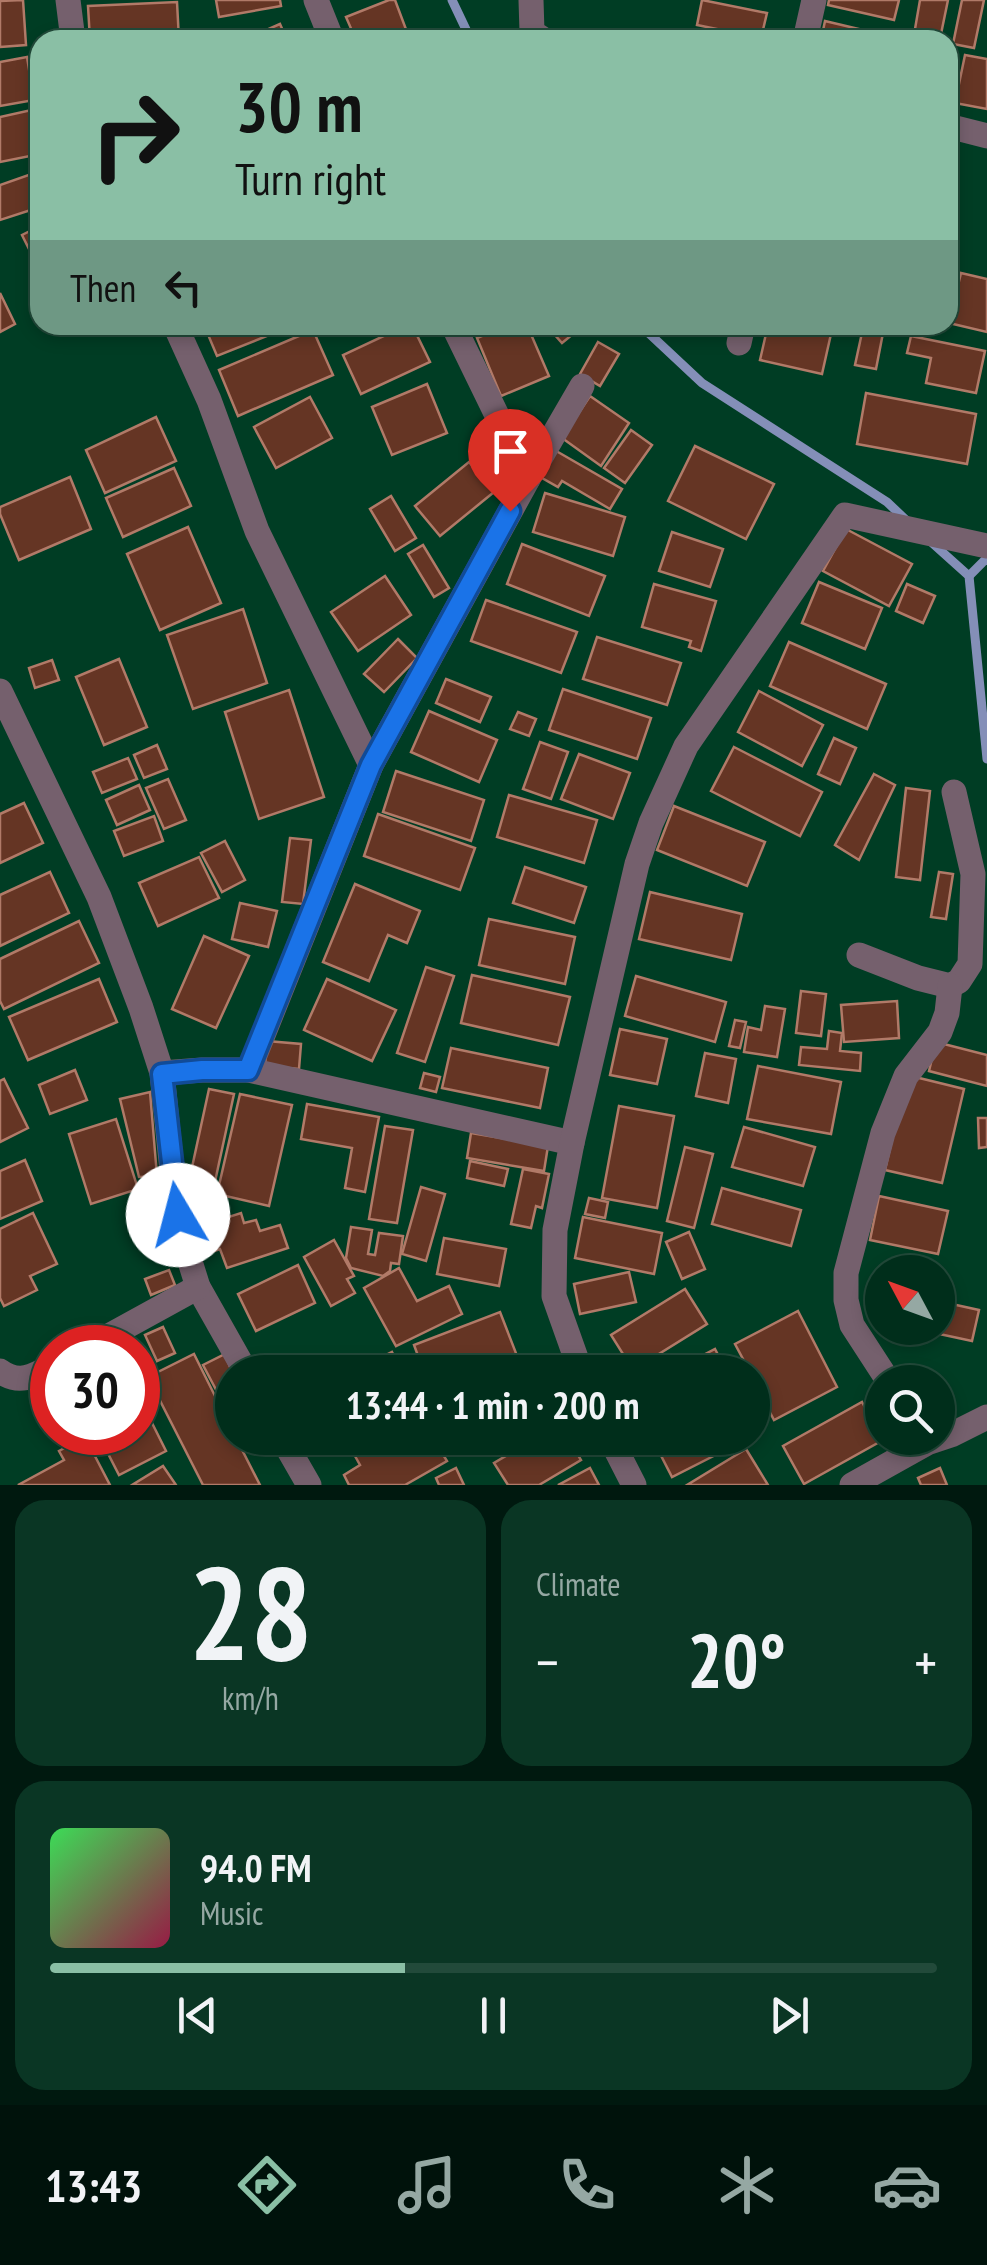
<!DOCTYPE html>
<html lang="en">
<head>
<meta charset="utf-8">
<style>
	:root { --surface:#002e1b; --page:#0a3624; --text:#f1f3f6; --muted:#95a8a3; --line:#224a3a; --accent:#8abfa5 }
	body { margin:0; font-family:"PT Sans Narrow",sans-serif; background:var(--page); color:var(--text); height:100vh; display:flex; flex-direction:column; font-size:38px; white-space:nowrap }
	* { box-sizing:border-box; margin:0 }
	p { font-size:32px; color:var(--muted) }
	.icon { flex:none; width:55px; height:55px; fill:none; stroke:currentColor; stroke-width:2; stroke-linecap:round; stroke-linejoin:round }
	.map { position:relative; height:1485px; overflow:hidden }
	.side { display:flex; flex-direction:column; gap:15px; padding:15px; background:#00190f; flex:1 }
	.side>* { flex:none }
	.top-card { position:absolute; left:30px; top:30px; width:928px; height:305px; border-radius:30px; box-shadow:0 5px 15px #0003,0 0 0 2px var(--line); background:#8abfa5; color:#111; overflow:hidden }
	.needle { width:65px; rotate:311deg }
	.controls { position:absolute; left:865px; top:1255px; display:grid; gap:20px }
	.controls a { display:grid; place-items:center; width:90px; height:90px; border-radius:50%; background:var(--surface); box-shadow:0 5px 15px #0003,0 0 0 2px var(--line); font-size:50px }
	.speed { position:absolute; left:30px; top:1325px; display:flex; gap:20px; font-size:50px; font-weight:700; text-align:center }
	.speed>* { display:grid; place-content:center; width:130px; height:130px; border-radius:50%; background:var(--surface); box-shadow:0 5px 15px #0003,0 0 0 2px var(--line); line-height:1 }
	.speed .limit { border:15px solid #d22; background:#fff; color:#111 }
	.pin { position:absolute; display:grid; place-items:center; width:85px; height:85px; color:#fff; margin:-102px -42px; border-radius:50% 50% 50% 0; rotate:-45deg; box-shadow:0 0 10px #0007 }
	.pin .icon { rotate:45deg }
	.me { position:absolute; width:110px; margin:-55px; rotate:352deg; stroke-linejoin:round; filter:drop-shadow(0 0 8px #0008) }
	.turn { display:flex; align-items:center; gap:35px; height:210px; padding:0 40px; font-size:45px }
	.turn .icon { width:130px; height:130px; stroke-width:2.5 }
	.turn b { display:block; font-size:70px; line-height:85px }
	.then { display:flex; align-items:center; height:95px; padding:0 40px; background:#0003; gap:20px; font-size:38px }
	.big { font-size:75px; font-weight:700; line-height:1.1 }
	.side .card { flex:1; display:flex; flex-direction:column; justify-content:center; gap:15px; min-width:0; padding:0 35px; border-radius:30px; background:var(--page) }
	.side .dial { align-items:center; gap:0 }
	.dial b { font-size:130px; line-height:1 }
	.song { display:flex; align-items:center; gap:30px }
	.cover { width:120px; height:120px; border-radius:15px; background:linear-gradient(135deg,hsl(130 70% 55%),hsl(340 70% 35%)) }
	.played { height:10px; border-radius:5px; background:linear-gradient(90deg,var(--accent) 40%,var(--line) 40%) }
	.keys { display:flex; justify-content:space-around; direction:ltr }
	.heat { display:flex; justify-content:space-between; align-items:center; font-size:55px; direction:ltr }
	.side .tiles { flex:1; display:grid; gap:15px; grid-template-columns:1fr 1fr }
	.card:last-child { grid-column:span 2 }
	.trip { position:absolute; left:215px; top:1355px; width:555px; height:100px; border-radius:50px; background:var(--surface); box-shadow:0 5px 15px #0003,0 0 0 2px var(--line); font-weight:700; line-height:100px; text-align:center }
	.dock { display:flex; height:160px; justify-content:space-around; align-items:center; background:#00120b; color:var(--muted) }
	.dock .icon { width:70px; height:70px }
	.dock .active { color:var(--accent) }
	.dock b { font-size:45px; color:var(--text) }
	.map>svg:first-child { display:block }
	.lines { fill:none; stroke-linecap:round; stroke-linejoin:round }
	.stream { stroke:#848fb8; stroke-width:9 }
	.building { fill:#653524; stroke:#b17a68; stroke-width:2.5 }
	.minor { stroke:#75606d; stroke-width:25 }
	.route-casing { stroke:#114b97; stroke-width:25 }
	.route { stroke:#1a73e8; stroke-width:18 }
</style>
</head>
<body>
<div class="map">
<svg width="987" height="1485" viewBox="0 0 987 1485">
	<rect width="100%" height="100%" fill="#003d24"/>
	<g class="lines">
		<g class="stream">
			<polyline points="452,0 471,40"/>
			<polyline points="640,325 702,383 887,502 907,521"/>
			<polyline points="930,541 969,576 987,759"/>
			<polyline points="969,576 987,558"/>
		</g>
	</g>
	<g class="building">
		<polygon points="23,0 26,45 0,47 0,1"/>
		<polygon points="216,0 280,0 281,6 219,17"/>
		<polygon points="389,0 395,0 410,40 356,40 346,17"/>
		<polygon points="702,0 767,13 761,38 697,25"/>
		<polygon points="829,0 899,0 894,20 828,5"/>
		<polygon points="920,0 948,0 941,34 915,29"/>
		<polygon points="962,0 984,0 974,48 953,44"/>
		<polygon points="177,2 179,40 90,40 88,6"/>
		<polygon points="825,21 905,40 821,40"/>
		<polygon points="280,24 287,40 243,40"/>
		<polygon points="965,55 987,59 987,109 955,103"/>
		<polygon points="27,57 34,100 0,106 0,62"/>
		<polygon points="36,109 40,129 40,154 0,162 0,117"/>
		<polygon points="40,171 40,207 0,220 0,185"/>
		<polygon points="40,226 40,271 22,235"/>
		<polygon points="961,273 987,279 987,332 949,323"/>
		<polygon points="0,293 15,324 0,332"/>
		<polygon points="204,325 294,325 217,356"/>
		<polygon points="407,325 412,325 430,362 361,394 343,355"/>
		<polygon points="508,325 527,325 549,376 501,396 477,338"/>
		<polygon points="546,325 584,325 562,343"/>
		<polygon points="768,325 833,325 822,374 760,360"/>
		<polygon points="863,328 883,333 876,369 855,365"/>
		<polygon points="313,330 333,375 238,416 219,370"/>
		<polygon points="911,336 985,351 976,393 926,383 931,358 907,353"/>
		<polygon points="598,342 619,354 600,386 580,374"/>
		<polygon points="427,384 447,433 392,455 372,407"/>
		<polygon points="866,393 976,414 967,464 857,444"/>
		<polygon points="590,396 629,423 601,466 562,438"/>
		<polygon points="310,397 332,438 276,468 254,427"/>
		<polygon points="156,417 176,461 105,493 86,450"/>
		<polygon points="631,430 652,445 625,483 604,468"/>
		<polygon points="695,446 774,484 746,539 668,501"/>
		<polygon points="551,448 622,489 610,509 562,481 558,487 535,474"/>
		<polygon points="469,462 494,492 440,536 415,506"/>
		<polygon points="174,468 191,506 123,537 106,498"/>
		<polygon points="70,477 91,529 19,560 0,514 0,507"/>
		<polygon points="545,493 625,517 613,556 533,532"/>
		<polygon points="391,496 416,538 395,551 370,509"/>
		<polygon points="188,527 221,603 160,630 127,554"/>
		<polygon points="846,529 912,564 889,606 823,571"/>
		<polygon points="672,532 723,549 710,587 659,571"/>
		<polygon points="522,544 605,576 589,616 507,584"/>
		<polygon points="423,545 449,588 434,597 408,554"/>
		<polygon points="385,576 411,615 358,651 331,612"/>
		<polygon points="819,582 882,608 865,649 802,623"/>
		<polygon points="654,584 716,601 701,651 689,647 691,641 642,627"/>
		<polygon points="907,584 935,596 923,623 896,611"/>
		<polygon points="486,600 577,632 561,673 471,641"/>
		<polygon points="243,609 267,683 193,709 167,635"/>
		<polygon points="597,637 681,663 667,705 583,679"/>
		<polygon points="398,639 417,658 384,692 364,674"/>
		<polygon points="789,642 886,684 867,729 770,686"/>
		<polygon points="119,659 147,727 104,745 76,677"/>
		<polygon points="52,660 59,680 35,688 29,668"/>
		<polygon points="446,679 491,697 480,722 436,703"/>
		<polygon points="563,689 651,718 637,759 549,730"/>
		<polygon points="289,690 324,797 259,819 225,712"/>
		<polygon points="759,691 823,725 802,766 738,732"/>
		<polygon points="429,711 497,740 479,782 411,752"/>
		<polygon points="518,712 536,719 529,736 510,729"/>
		<polygon points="834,738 856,748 840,784 818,774"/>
		<polygon points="540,742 568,752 551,799 523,789"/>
		<polygon points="157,745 167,769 144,778 134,755"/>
		<polygon points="734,747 822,792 800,836 711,791"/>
		<polygon points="579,754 630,773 613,819 561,799"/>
		<polygon points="128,758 137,779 102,793 93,772"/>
		<polygon points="396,771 484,800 471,841 383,812"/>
		<polygon points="874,774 895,785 859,860 835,845"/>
		<polygon points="168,779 186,820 164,829 146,788"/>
		<polygon points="139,785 150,810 117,825 106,800"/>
		<polygon points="906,788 930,791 920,880 896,877"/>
		<polygon points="509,795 597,820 584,863 497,837"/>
		<polygon points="24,803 43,843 0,863 0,814"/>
		<polygon points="674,806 765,842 747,886 657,850"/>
		<polygon points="378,814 475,848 460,890 364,856"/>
		<polygon points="154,816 163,841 124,856 114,831"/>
		<polygon points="290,838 311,840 303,904 282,902"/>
		<polygon points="225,841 245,880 222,892 201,853"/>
		<polygon points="199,857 219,898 158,926 139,883"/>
		<polygon points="525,867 586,887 574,923 513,903"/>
		<polygon points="50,872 69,913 0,946 0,895"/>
		<polygon points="939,872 953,874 946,919 931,917"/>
		<polygon points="355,884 420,911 407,943 388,935 369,981 323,962"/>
		<polygon points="650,892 742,914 731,960 639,939"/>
		<polygon points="240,903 277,911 268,947 232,939"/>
		<polygon points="489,919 575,937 565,984 479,965"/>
		<polygon points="79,921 99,963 4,1009 0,1001 0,959"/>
		<polygon points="204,936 249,956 216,1028 172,1009"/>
		<polygon points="426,967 454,976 425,1062 397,1053"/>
		<polygon points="472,975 570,997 558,1045 461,1023"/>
		<polygon points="636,976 726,1002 715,1042 625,1016"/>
		<polygon points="99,979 117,1022 28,1060 9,1017"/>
		<polygon points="327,979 396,1010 372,1061 304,1030"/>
		<polygon points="801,991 826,994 821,1036 796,1033"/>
		<polygon points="897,1001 899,1038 844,1042 841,1005"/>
		<polygon points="765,1006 785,1009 777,1057 744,1052 748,1027 761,1030"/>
		<polygon points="735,1020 746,1022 740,1048 729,1046"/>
		<polygon points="620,1029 667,1039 657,1084 610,1075"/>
		<polygon points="829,1031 842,1033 840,1051 861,1053 860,1071 799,1065 801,1047 827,1049"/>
		<polygon points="267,1041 301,1044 299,1069 265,1066"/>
		<polygon points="936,1042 987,1055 987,1086 929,1071"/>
		<polygon points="451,1048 548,1068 540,1108 442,1088"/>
		<polygon points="705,1053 736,1059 728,1103 696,1096"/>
		<polygon points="758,1066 841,1082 831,1134 747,1119"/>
		<polygon points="75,1070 87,1100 50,1114 39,1085"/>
		<polygon points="424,1073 440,1077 436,1092 420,1088"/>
		<polygon points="907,1075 964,1089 942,1183 885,1170"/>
		<polygon points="4,1079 28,1128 0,1142 0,1081"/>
		<polygon points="209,1089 234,1094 211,1200 186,1195"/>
		<polygon points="150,1092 157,1176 139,1177 120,1099"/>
		<polygon points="240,1094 292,1105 269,1206 217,1194"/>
		<polygon points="307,1104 379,1117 365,1192 345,1188 352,1148 301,1139"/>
		<polygon points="619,1106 674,1116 657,1208 602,1198"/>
		<polygon points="978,1118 987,1118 987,1147 979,1148"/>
		<polygon points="116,1119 138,1189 91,1204 69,1134"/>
		<polygon points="385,1126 413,1130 397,1223 369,1219"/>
		<polygon points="744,1127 815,1147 803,1186 732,1167"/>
		<polygon points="471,1133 548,1146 544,1171 467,1158"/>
		<polygon points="685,1147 713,1154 694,1228 667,1221"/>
		<polygon points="25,1160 42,1201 0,1219 0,1171"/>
		<polygon points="470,1161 508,1169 504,1186 467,1178"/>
		<polygon points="523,1169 549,1174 542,1208 536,1206 531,1228 511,1224"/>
		<polygon points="421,1187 445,1194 426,1261 402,1254"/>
		<polygon points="722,1188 801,1210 791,1246 712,1224"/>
		<polygon points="879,1196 948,1211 938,1254 870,1240"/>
		<polygon points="589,1198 608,1202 605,1218 585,1214"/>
		<polygon points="33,1213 57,1264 30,1276 37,1290 4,1306 0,1298 0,1229"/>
		<polygon points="241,1213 244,1223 256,1220 260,1231 280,1225 288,1248 227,1268 220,1249 209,1253 200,1226"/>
		<polygon points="583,1217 662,1233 654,1274 575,1258"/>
		<polygon points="351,1227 372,1230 368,1254 375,1255 379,1233 403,1236 399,1264 391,1263 390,1271 383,1276 351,1268 346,1258"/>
		<polygon points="689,1232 705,1269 682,1279 666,1242"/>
		<polygon points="444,1238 506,1249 499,1286 437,1274"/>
		<polygon points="334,1240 354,1276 347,1279 355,1293 331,1306 304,1257"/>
		<polygon points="298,1265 315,1303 256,1331 238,1294"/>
		<polygon points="399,1268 417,1301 449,1286 462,1314 396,1346 364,1288"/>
		<polygon points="169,1270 175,1285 151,1295 145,1279"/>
		<polygon points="629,1272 636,1302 580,1314 574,1284"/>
		<polygon points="685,1289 707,1324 633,1370 611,1335"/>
		<polygon points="938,1301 979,1310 972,1341 916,1329 917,1328 938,1328"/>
		<polygon points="798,1311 837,1387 774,1420 752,1378 752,1372 750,1372 735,1344"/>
		<polygon points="500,1312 519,1361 488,1372 424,1372 414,1345"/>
		<polygon points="163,1327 175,1353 157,1361 145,1335"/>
		<polygon points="715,1349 726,1370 722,1372 698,1372 692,1361"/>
		<polygon points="392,1352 403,1372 352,1372"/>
		<polygon points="194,1354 232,1430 232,1438 236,1438 260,1485 203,1485 148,1377"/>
		<polygon points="225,1354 232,1372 232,1395 222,1401 203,1365"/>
		<polygon points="678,1355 687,1372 647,1372"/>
		<polygon points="294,1357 301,1372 276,1372 273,1367"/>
		<polygon points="138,1395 166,1451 119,1475 97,1432 138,1432"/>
		<polygon points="862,1402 883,1440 804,1484 783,1446"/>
		<polygon points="85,1437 110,1485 18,1485 64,1460 59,1451"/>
		<polygon points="367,1438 433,1438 447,1461 405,1485 349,1485 344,1475 360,1465 350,1447"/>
		<polygon points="536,1438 568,1438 581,1460 539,1485 508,1485 494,1463"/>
		<polygon points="652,1438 749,1438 672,1477"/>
		<polygon points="746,1449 768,1485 687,1485"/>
		<polygon points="163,1466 176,1485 132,1485"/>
		<polygon points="456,1468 464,1485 439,1485 436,1478"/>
		<polygon points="590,1468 599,1485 558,1485"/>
		<polygon points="940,1468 947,1485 921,1485 918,1478"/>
	</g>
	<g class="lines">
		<g class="minor">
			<polyline points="68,0 73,40"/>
			<polyline points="316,0 332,40"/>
			<polyline points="531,0 532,32 544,40"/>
			<polyline points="805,40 814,0"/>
			<polyline points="948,126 987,136"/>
			<polyline points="175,325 209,400 257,531 371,765"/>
			<polyline points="453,325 528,479"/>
			<polyline points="739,343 743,325"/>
			<polyline points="0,691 99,897 141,1008 162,1073 174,1190 183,1239 198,1287 246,1372"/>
			<polyline points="859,955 918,978 950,986 959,981 970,964 973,874 954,792"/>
			<polyline points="249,1070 371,765 528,479 582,386"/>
			<polyline points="162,1073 202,1070 249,1070 572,1143"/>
			<polyline points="87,1348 198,1287"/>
			<path d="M0,1371C19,1385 34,1376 52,1366"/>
			<polyline points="581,1372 554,1296 555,1230 572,1143 637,864 651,823 686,746 845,515 987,546"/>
			<polyline points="889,1382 852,1325 846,1300 846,1273 883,1133 906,1076 940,1032 947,1013 950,986"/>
			<polyline points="282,1438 309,1485"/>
			<polyline points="610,1438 634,1485"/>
			<polyline points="852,1485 927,1443 951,1435 987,1417"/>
		</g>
	</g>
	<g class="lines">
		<g class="route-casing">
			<polyline id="route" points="178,1215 162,1074 202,1070 248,1070 371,765 510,511"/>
		</g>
		<use href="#route" class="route"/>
	</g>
</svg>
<div class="controls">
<a><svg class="needle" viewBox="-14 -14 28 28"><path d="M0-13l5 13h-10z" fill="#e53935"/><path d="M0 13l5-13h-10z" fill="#95a8a3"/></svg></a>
<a><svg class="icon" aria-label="search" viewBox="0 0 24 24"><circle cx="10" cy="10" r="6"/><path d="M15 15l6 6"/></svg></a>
</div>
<div class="speed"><div class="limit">30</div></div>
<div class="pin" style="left:510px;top:511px;background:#d93025"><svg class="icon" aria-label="arrive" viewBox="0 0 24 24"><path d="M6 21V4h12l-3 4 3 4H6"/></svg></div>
<svg class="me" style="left:178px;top:1215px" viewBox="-20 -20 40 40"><circle r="19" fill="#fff"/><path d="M0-13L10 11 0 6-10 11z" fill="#1a73e8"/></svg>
<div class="trip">13:44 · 1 min · 200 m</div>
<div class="top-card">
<div class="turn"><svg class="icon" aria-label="right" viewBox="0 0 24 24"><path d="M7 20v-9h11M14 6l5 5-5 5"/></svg><div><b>30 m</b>Turn right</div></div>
<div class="then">Then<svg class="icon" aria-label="left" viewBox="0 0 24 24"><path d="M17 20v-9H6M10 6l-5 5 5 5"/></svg></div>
</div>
</div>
<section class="side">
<div class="tiles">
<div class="card dial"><b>28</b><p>km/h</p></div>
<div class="card"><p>Climate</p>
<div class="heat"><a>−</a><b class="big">20°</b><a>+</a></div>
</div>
<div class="card">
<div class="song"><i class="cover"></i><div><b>94.0 FM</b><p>Music</p></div></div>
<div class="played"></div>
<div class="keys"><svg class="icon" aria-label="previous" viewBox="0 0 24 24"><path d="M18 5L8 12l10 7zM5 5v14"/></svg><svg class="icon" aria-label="pause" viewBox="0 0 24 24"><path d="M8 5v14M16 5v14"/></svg><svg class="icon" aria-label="next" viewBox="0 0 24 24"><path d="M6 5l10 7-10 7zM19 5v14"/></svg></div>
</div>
</div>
</section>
<nav class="dock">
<b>13:43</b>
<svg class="icon active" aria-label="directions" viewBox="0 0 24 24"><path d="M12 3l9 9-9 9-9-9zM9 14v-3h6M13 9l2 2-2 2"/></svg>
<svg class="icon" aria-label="music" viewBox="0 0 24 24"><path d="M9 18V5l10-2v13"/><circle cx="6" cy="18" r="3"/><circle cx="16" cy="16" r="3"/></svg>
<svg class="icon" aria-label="phone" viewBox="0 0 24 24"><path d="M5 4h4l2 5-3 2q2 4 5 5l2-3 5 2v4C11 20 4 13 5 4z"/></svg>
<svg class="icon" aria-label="climate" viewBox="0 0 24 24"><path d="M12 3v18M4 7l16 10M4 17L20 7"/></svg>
<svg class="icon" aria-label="car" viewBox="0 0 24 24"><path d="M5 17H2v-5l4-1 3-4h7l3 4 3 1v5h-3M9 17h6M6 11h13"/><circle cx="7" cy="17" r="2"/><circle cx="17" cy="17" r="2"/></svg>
</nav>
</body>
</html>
